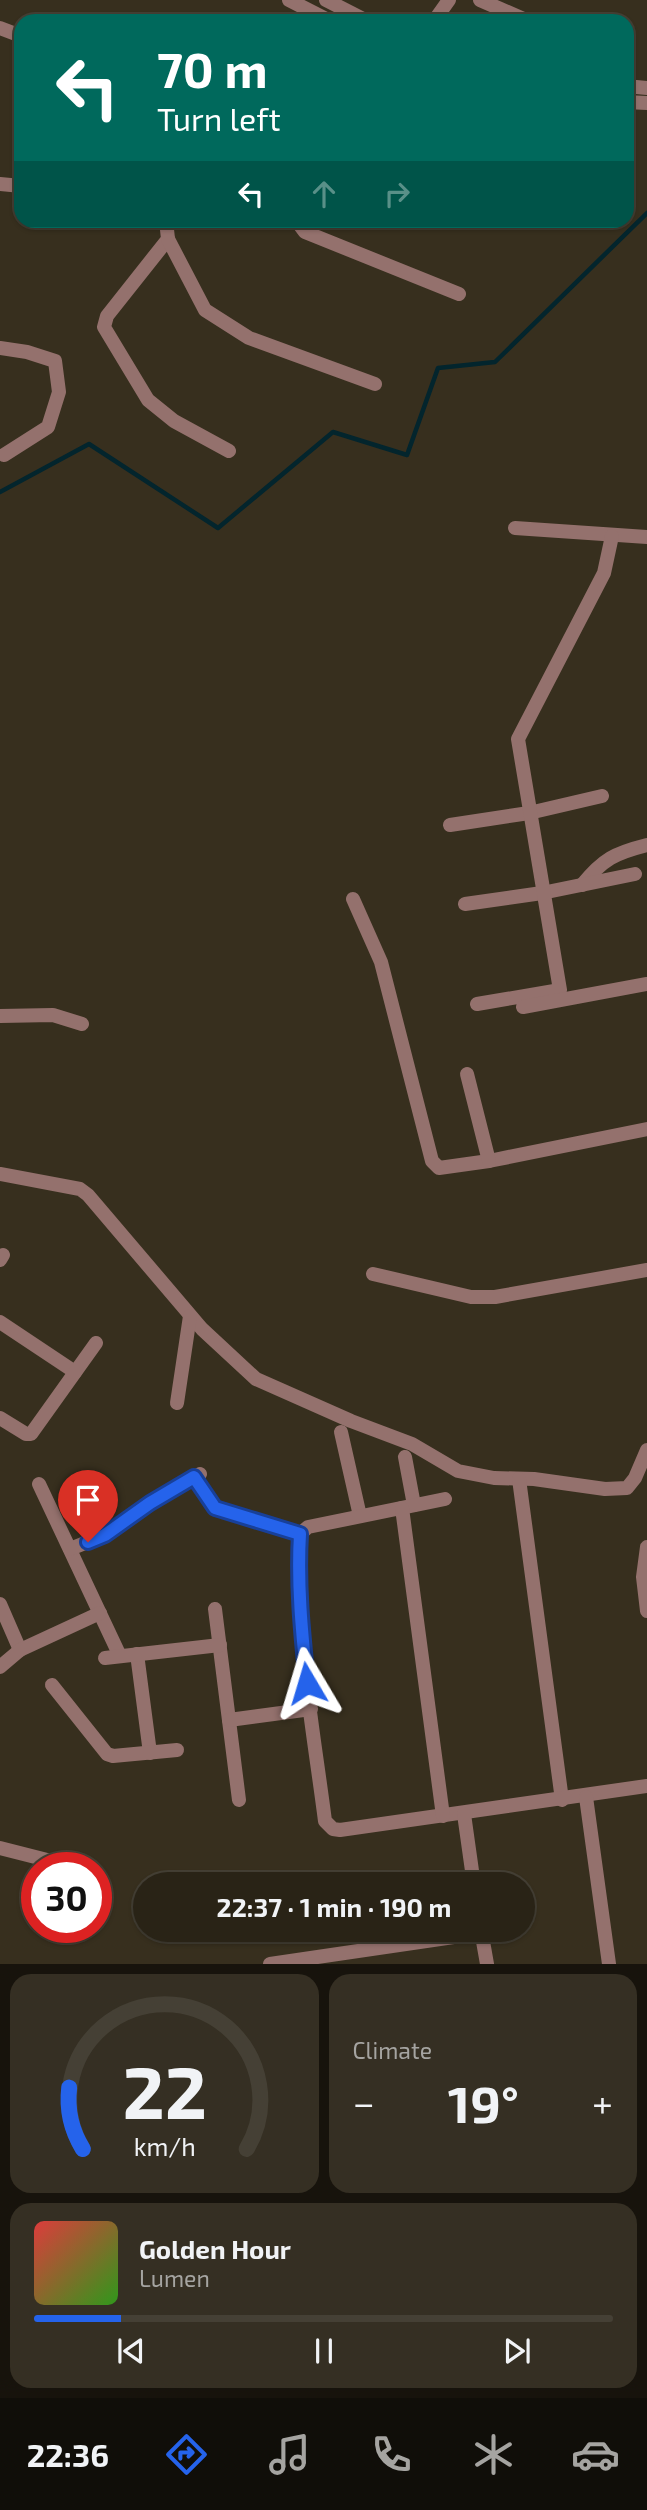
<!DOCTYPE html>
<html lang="en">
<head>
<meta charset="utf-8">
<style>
	:root { --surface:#292316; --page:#352f23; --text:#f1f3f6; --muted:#a5a4a1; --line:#454035; --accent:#2563eb }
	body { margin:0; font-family:"Exo 2",sans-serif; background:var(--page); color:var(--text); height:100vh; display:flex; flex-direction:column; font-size:26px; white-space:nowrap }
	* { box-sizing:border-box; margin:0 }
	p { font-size:23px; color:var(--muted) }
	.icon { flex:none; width:38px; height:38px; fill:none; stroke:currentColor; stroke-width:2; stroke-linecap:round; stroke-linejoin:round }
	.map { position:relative; height:1964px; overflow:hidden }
	.sheet { display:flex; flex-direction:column; gap:10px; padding:10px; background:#17130c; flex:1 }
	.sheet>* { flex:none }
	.hud { position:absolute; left:14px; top:14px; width:620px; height:214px; border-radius:21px; box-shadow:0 2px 5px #0004,0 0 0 2px var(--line); background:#00695c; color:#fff; overflow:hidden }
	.speed { position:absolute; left:21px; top:1852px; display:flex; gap:14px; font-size:35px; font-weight:700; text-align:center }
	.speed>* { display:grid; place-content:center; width:91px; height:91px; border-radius:50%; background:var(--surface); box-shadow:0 2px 5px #0004,0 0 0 2px var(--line); line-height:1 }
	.speed .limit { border:10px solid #d22; background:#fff; color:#111 }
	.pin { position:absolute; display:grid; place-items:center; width:60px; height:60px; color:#fff; margin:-72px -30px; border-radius:50% 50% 50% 0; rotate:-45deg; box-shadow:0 0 7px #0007 }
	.pin .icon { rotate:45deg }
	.me { position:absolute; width:77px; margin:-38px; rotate:353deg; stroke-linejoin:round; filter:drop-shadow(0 0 5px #0008) }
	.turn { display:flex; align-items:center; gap:24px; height:147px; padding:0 28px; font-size:32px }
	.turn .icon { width:91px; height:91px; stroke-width:2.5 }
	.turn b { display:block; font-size:49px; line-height:60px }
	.lanes { display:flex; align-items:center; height:66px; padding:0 28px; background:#0003; justify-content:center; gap:35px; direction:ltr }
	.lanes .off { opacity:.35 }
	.big { font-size:52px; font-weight:700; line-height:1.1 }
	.sheet .tile { flex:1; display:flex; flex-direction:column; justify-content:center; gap:10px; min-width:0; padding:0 24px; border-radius:21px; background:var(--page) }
	.sheet .dial { align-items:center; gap:0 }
	.dial svg { height:182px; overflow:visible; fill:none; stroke:var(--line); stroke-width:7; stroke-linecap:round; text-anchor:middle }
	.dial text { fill:var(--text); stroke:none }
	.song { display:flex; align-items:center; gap:21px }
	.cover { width:84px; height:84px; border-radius:10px; background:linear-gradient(135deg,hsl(0 70% 55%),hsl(110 70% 35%)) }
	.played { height:7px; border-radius:4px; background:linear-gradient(90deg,var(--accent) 15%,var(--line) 15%) }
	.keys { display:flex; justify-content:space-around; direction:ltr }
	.heat { display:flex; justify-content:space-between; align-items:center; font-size:38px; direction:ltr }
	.sheet .tiles { flex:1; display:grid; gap:10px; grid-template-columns:1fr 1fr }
	.tile:last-child { grid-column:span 2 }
	.trip { position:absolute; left:133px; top:1872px; width:402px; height:70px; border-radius:35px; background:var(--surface); box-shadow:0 2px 5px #0004,0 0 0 2px var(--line); font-weight:700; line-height:70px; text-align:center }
	.tabs { display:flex; height:112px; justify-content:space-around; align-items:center; background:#100e09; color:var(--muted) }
	.tabs .icon { width:49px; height:49px }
	.tabs .on { color:var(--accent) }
	.tabs b { font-size:32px; color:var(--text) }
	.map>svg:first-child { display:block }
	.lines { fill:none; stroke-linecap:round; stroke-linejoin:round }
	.stream { stroke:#03252d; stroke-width:4.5 }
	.minor { stroke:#94716d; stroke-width:14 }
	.tertiary { stroke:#94716d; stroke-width:14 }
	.route-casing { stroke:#184099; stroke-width:18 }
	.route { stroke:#2563eb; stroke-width:12 }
</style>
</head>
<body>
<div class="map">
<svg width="647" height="1964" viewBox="0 0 647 1964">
	<rect width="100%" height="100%" fill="#372f1e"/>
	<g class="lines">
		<polyline class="stream" points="0,492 89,444 218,528 333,432 407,455 438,368 495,362 647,213"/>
		<g class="minor">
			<polyline points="480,0 528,21"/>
			<polyline points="434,21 449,0"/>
			<polyline points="0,28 21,36"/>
			<polyline points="0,184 21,186"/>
			<polyline points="166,220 168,239 107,316 104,327 148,400 174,421 229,451"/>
			<polyline points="296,220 305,232 459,294"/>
			<polyline points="168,239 205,310 249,338 375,384"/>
			<polyline points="0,348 27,352 55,361 59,392 48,427 4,455"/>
			<polyline points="515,528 647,537"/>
			<polyline points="450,825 529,813 602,796"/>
			<path d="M582,885C603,859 615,853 647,845"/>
			<polyline points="353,899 381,962 432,1161 439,1168 489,1161 647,1129"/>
			<polyline points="465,904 542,893 635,874"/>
			<polyline points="477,1004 560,990 518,739 604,573 612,536"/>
			<polyline points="523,1007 647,984"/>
			<polyline points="0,1016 53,1015 82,1024"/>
			<polyline points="467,1074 489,1161"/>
			<polyline points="0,1174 80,1189 88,1195 202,1329 256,1379 351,1421 412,1444 458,1471 494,1478 534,1479 605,1489 627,1488 635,1478 647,1450"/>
			<polyline points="0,1260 3,1255"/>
			<polyline points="373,1274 471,1297 495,1297 647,1270"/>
			<polyline points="0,1322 75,1372"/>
			<polyline points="177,1403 190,1316"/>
			<polyline points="0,1418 26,1434 31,1434 96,1343"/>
			<polyline points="341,1432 360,1516"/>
			<polyline points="405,1457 414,1505"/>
			<polyline points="194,1477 215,1508 300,1534"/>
			<polyline points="519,1479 562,1800"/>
			<polyline points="39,1484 120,1656"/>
			<path d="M445,1499L308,1527L300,1534C294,1629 313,1727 325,1821L333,1829L340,1830L647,1786"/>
			<polyline points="402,1508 443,1816"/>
			<polyline points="647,1547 643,1577 647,1611"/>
			<polyline points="70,1549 105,1535 150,1503 200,1474"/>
			<polyline points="0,1604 20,1650"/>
			<polyline points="215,1609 239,1800"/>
			<polyline points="137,1654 150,1753"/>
			<polyline points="105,1658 220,1645"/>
			<polyline points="0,1667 20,1650 100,1613"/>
			<polyline points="52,1685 107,1754 113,1756 177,1750"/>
			<polyline points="229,1720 311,1709"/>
			<polyline points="586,1797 609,1964"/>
			<polyline points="464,1814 474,1885"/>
			<polyline points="0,1848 55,1862"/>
			<polyline points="481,1930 487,1964"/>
			<polyline points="270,1964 481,1933"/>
		</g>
		<g class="tertiary">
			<polyline points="289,0 330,21"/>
			<polyline points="326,0 367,21"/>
			<polyline points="626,86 647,88"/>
			<polyline points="626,102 647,103"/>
		</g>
	</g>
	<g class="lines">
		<g class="route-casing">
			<path id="route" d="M88,1542L105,1535L150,1503L194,1477L215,1508L300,1534C297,1584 302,1633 307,1683"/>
		</g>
		<use href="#route" class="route"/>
	</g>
</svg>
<div class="speed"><div class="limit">30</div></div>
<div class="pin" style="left:88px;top:1542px;background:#d93025"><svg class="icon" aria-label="arrive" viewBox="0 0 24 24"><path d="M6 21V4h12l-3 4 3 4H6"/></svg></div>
<svg class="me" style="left:307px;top:1683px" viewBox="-20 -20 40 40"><path d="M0-17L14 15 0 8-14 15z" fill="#2563eb" stroke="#fff" stroke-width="4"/></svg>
<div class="trip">22:37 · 1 min · 190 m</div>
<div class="hud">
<div class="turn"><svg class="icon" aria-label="left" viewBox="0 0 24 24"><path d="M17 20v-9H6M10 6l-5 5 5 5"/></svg><div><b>70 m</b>Turn left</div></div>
<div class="lanes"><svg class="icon" aria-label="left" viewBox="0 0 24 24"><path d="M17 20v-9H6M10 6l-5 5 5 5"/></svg><svg class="icon off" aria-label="ahead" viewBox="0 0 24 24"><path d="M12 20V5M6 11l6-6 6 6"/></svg><svg class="icon off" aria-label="right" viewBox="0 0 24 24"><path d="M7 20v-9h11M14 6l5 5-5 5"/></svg></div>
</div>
</div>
<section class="sheet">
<div class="tiles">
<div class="tile dial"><svg viewBox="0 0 100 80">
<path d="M14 69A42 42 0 1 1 86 69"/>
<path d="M14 69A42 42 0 0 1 8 42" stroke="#2563eb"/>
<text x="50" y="56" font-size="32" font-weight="700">22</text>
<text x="50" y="72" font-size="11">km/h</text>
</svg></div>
<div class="tile"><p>Climate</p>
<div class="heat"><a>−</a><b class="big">19°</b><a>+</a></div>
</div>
<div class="tile">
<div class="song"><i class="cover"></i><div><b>Golden Hour</b><p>Lumen</p></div></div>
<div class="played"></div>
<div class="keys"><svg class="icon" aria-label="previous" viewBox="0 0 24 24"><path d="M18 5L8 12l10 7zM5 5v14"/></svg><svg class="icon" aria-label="pause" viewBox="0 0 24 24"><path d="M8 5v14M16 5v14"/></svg><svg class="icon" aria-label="next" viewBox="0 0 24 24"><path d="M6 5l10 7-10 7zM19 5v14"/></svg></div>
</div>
</div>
</section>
<nav class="tabs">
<b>22:36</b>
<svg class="icon on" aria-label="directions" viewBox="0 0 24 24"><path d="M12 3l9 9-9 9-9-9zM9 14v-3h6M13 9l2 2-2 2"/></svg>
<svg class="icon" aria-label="music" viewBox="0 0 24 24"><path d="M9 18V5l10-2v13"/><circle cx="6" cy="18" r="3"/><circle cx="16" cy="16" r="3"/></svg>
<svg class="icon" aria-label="phone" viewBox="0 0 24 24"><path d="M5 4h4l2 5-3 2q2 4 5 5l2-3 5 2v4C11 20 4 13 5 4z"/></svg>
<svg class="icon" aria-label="climate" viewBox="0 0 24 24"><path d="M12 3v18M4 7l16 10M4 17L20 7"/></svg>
<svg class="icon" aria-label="car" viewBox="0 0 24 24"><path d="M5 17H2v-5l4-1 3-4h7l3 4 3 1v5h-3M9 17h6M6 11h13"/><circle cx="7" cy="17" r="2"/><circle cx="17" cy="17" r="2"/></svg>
</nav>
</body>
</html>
